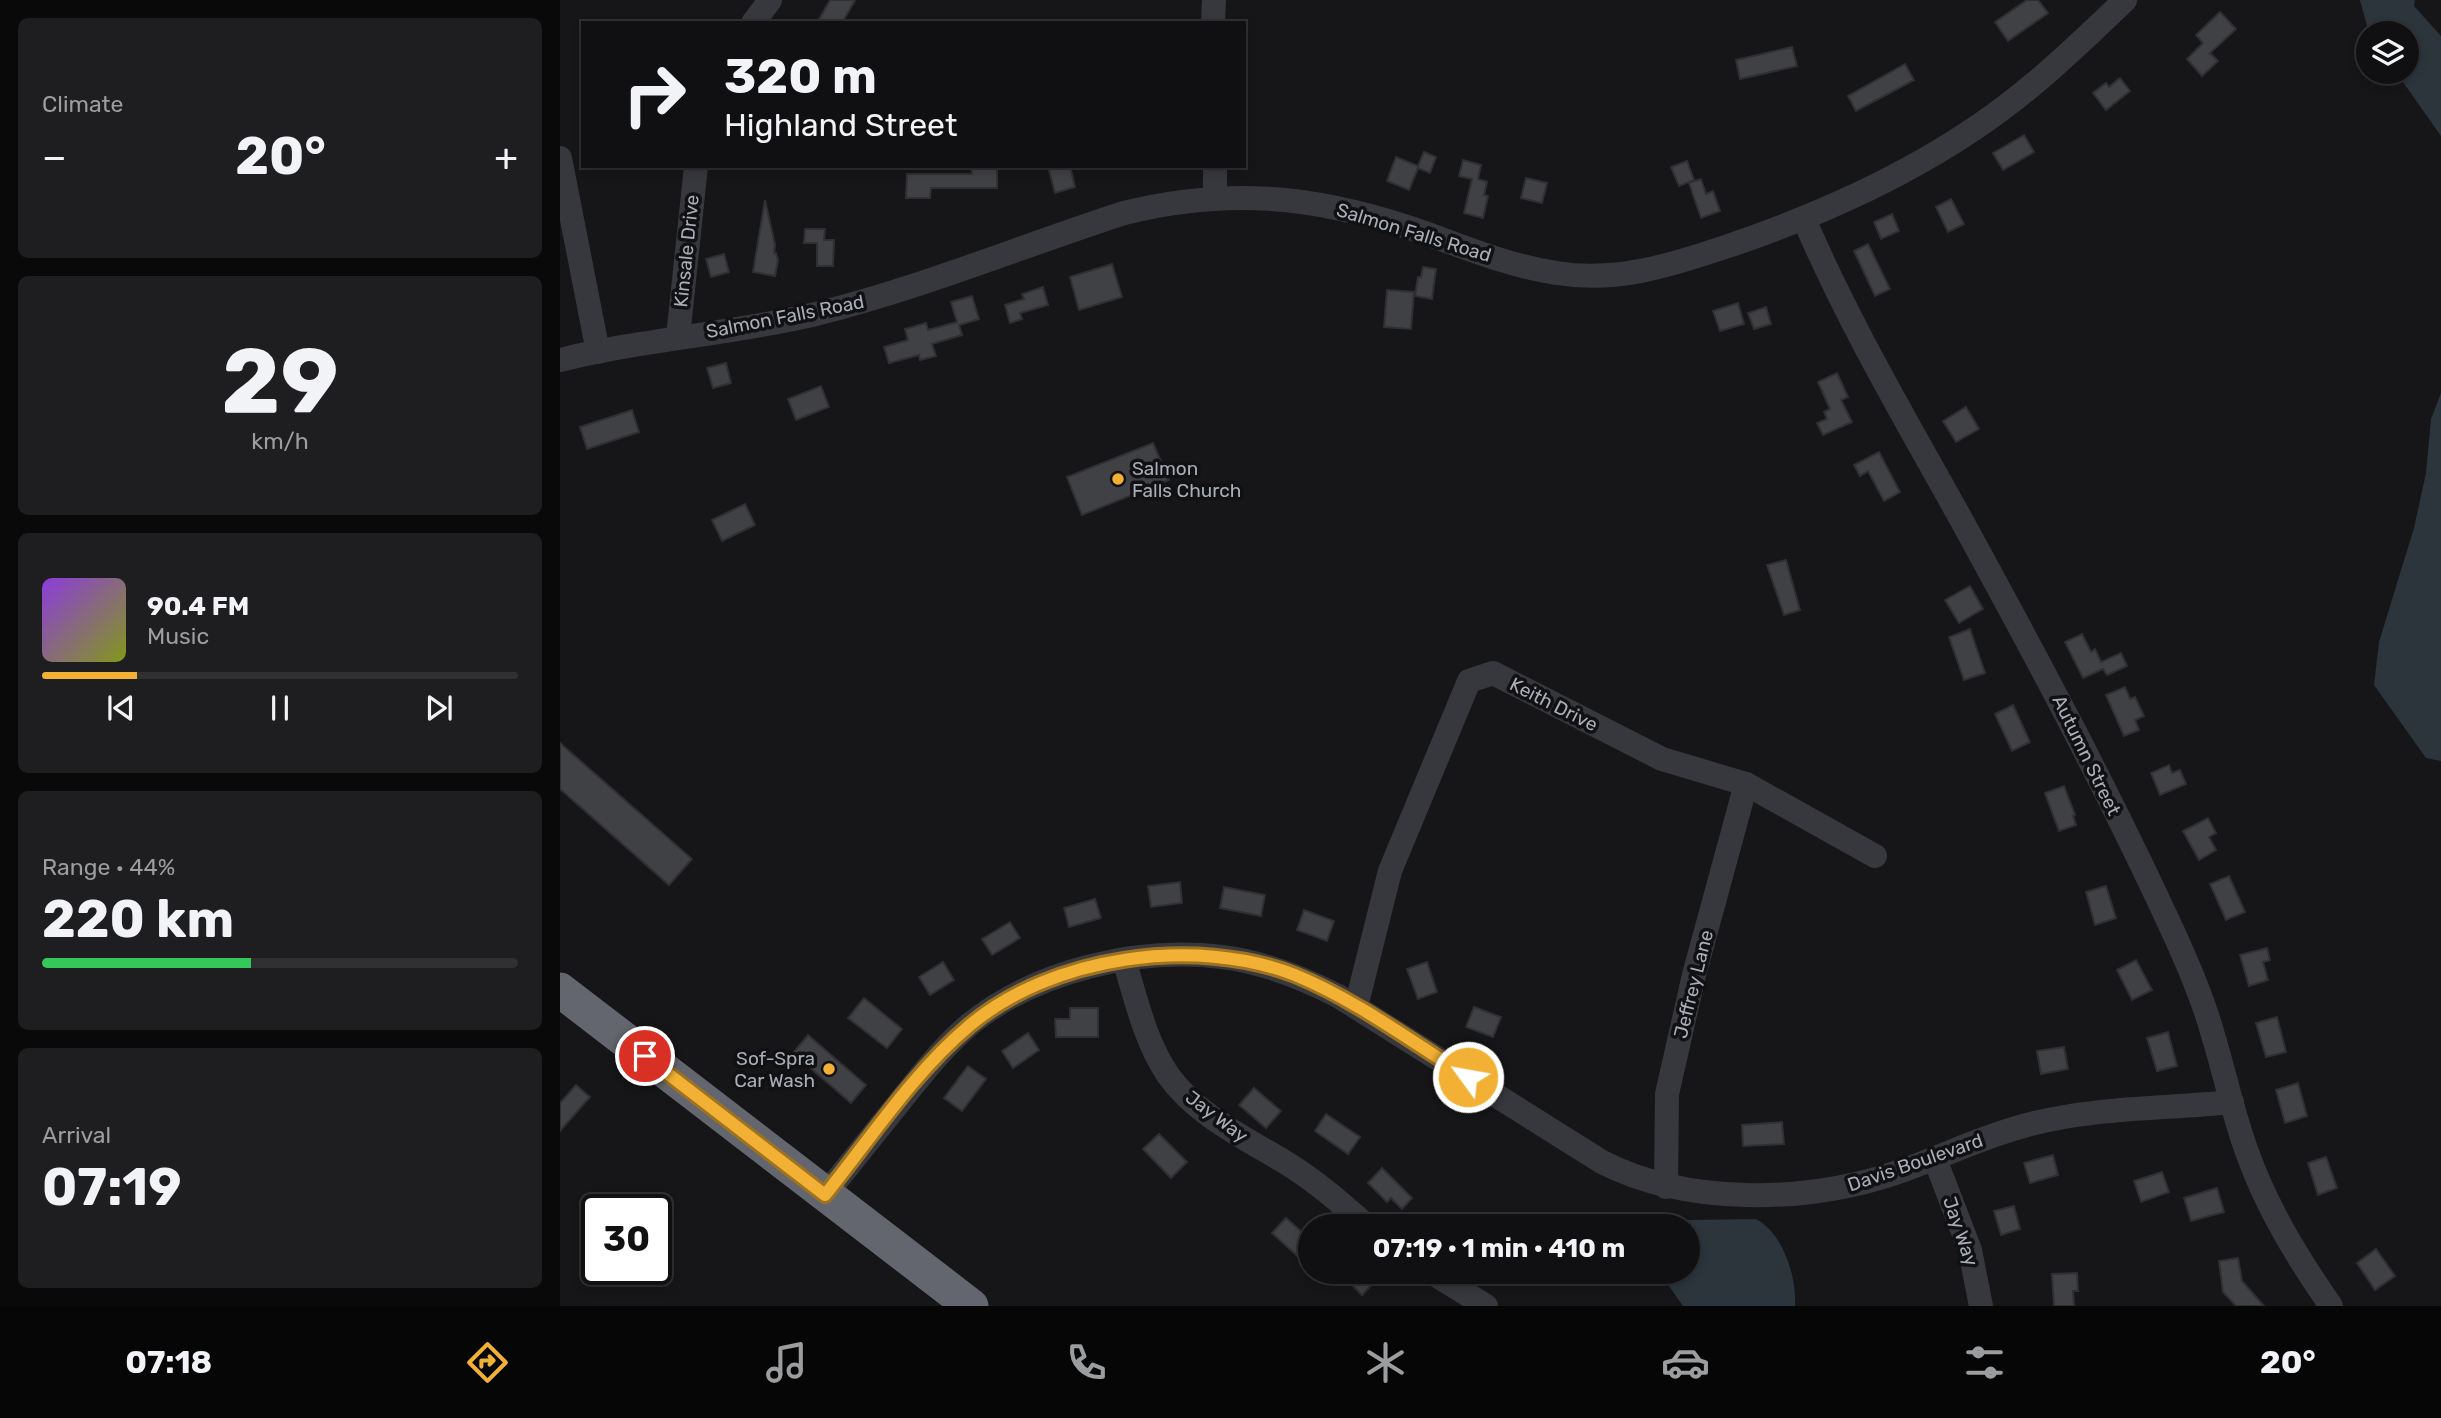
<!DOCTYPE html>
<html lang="en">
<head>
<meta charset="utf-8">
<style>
	:root { --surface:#101012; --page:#1e1e20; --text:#f1f3f6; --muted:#9c9d9f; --line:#303032; --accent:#f2b134 }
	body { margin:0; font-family:Rubik,sans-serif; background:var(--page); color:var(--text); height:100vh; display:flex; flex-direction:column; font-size:26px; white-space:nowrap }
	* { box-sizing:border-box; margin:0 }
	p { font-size:23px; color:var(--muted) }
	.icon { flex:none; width:38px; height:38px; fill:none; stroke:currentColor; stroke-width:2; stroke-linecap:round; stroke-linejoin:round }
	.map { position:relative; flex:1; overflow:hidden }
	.details { display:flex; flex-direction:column; gap:18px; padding:18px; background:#09090a; width:560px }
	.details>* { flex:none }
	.top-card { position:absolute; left:21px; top:21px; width:665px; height:147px; border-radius:0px; box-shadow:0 4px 10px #0003,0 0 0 2px var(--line); background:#101012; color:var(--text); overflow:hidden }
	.tools { position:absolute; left:1796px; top:21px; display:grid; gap:14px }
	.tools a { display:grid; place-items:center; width:63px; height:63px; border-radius:50%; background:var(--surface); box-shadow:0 4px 10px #0003,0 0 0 2px var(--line); font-size:35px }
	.speed { position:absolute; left:21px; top:1194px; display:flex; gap:14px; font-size:35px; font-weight:700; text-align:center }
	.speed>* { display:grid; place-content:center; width:91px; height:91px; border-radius:50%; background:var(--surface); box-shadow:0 4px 10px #0003,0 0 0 2px var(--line); line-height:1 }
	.speed .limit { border:4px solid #111; border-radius:10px; background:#fff; color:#111 }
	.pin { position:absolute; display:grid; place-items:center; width:60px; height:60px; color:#fff; margin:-30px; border:4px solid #fff; border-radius:50%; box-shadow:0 2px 7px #0007 }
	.me { position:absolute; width:77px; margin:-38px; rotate:302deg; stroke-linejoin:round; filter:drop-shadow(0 0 5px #0008) }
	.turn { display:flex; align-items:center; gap:24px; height:147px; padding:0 28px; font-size:32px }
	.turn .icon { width:91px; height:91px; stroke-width:2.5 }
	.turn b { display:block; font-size:49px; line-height:60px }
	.big { font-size:52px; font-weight:700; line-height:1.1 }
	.details .widget { flex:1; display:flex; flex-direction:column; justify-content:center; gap:10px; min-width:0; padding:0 24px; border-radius:10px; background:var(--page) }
	.details .dial { align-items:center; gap:0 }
	.dial b { font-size:91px; line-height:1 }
	.song { display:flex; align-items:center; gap:21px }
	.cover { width:84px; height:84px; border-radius:10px; background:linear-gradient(135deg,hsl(270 70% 55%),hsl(70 70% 35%)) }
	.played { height:7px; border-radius:4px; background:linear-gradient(90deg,var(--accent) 20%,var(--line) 20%) }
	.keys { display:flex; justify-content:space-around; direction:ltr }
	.heat { display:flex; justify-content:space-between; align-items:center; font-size:38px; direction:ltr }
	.charge { height:10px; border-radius:5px; background:linear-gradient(90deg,#34c759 44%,var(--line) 0) }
	.trip { position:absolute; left:738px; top:1214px; width:402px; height:70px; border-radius:35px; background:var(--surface); box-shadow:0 4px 10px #0003,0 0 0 2px var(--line); font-weight:700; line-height:70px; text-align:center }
	.menu { display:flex; height:112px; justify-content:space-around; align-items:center; background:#060607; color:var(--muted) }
	.menu .icon { width:49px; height:49px }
	.menu .on { color:var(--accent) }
	.menu b { font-size:32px; color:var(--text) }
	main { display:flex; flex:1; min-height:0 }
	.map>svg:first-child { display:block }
	.water { fill:#2c353c }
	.building { fill:#404145; stroke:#303034; stroke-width:2 }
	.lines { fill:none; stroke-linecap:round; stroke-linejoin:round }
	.minor { stroke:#37383d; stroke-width:24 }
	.highway { stroke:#63666e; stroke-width:35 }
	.route-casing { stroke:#9d7322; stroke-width:18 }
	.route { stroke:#f2b134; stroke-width:12 }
	.poi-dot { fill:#f2b134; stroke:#111113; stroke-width:2.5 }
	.labels { text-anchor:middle; stroke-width:7; stroke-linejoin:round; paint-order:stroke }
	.street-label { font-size:19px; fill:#a8adb8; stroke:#111113 }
	.poi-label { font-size:19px; fill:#a8adb8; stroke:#111113; text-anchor:start }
</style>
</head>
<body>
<main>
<section class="details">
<div class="widget"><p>Climate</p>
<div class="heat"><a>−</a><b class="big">20°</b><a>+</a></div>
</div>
<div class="widget dial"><b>29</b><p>km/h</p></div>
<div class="widget">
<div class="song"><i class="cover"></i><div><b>90.4 FM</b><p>Music</p></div></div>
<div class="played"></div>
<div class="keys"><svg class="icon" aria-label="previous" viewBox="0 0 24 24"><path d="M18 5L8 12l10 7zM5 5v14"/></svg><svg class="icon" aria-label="pause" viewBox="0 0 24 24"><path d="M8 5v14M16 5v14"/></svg><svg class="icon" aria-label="next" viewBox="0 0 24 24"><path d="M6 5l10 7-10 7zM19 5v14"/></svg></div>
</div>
<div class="widget"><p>Range · 44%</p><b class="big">220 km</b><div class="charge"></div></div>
<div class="widget"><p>Arrival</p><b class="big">07:19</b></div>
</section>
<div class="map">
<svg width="1881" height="1306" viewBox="0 0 1881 1306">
	<rect width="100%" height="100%" fill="#161618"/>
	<g class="water">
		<polygon points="1800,0 1855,0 1854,6 1881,36 1881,136 1836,72 1846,72 1846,33 1809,33"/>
		<polygon points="1881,393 1881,761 1866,758 1814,685 1819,642 1854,528 1866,473 1871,419"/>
		<path d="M1196,1219C1223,1233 1237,1277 1235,1306H1123L1099,1272H1129V1227H1115L1116,1224L1127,1220Z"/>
	</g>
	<g class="building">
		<polygon points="270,0 295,0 282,23 257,23"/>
		<polygon points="1467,0 1478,0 1488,13 1448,41 1435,22"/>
		<polygon points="1660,12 1676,29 1650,53 1658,61 1642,76 1627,59 1643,43 1636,35"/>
		<polygon points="1232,47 1237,66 1180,79 1176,60"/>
		<polygon points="1345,64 1354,80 1296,111 1288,96"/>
		<polygon points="1560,78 1570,91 1546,110 1533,93 1546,83 1549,87"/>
		<polygon points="1464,135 1474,152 1443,170 1433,153"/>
		<polygon points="864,152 876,157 870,173 858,168 849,190 827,181 836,157 858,166"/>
		<polygon points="903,160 921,165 918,179 927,182 924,195 928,196 923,218 904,213 912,179 899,176"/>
		<polygon points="1127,161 1134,180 1119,186 1111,167"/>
		<polygon points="411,166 437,166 437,188 371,188 370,198 346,198 347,174 412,174"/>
		<polygon points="488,166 510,166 515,187 495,193"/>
		<polygon points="966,178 987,183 982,203 961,198"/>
		<polygon points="1141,179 1146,194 1153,191 1160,211 1141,218 1129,183"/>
		<polygon points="1391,199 1404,224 1388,232 1376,207"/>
		<polygon points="205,200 215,245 214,253 216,253 218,260 215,276 193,272"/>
		<polygon points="1332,214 1339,231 1321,239 1314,222"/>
		<polygon points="245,229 265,229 264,240 274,240 273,266 257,266 257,243 244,243"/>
		<polygon points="1308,244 1330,289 1315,296 1294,251"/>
		<polygon points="164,254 169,272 151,277 146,259"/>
		<polygon points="552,264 562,297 519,310 510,277"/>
		<polygon points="863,267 876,269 872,299 855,296 858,277 861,277"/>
		<polygon points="483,287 488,305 460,313 462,319 450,323 445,305 464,299 462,294"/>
		<polygon points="827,290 854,292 851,329 824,327"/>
		<polygon points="412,296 419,319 399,325 402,335 372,344 376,356 360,360 359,355 329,363 324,347 348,340 345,329 366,323 368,330 397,322 391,302"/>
		<polygon points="1178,303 1184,324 1160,331 1153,311"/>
		<polygon points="1206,307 1211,324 1194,329 1188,313"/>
		<polygon points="166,363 171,383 153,388 147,368"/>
		<polygon points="1277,373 1288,397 1281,400 1292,422 1263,435 1257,423 1267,419 1264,412 1270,409 1258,382"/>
		<polygon points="261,386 269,407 236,420 228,399"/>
		<polygon points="1406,407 1419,429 1396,442 1383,421"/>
		<polygon points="72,410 79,432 27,449 20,427"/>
		<polygon points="593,443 609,480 522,515 507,477"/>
		<polygon points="1319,452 1340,492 1324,501 1308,471 1300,476 1294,465"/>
		<polygon points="185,504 195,525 162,541 152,520"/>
		<polygon points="1226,560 1240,610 1224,615 1207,565"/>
		<polygon points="1410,586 1423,609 1399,623 1385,600"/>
		<polygon points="1410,629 1425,673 1404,680 1389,637"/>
		<polygon points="1522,634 1531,652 1535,649 1541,662 1561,653 1567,666 1547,675 1543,669 1523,678 1505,642"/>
		<polygon points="1565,687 1570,699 1575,697 1584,716 1575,720 1579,730 1564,736 1546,695"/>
		<polygon points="1453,705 1470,742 1452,751 1435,714"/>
		<polygon points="0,743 132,859 109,885 0,789"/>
		<polygon points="1609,765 1612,773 1620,770 1626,784 1600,795 1591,773"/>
		<polygon points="1504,786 1515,815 1513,816 1516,825 1499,831 1485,793"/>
		<polygon points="1648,818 1656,833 1649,837 1656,850 1639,860 1623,831"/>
		<polygon points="1669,876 1685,912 1666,920 1650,884"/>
		<polygon points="620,882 622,903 591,907 588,886"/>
		<polygon points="1546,886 1556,918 1535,925 1526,892"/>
		<polygon points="664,887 705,895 701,916 660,908"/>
		<polygon points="535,899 541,918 509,927 504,908"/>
		<polygon points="744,910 774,921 767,941 737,930"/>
		<polygon points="450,922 460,938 432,955 422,939"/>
		<polygon points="1707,948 1710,960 1703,962 1708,980 1689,986 1680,955"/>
		<polygon points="1576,960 1592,990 1572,1000 1557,970"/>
		<polygon points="383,962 394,980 370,995 359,977"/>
		<polygon points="867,962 877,992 858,999 847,969"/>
		<polygon points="304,998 342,1029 327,1048 288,1018"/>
		<polygon points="914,1007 941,1017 933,1037 906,1027"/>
		<polygon points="510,1008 538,1008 538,1037 496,1037 495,1019 510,1019"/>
		<polygon points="1717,1017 1726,1052 1706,1057 1696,1023"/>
		<polygon points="1608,1032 1617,1066 1597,1071 1587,1038"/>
		<polygon points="468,1033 479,1050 453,1068 442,1051"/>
		<polygon points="248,1035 306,1085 291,1103 233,1053"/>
		<polygon points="1504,1047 1508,1069 1481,1074 1477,1051"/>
		<polygon points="408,1066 426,1079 402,1111 384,1098"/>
		<polygon points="1738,1083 1747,1116 1725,1123 1716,1090"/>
		<polygon points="16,1085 30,1097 0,1131 0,1103"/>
		<polygon points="694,1088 721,1111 706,1128 679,1105"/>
		<polygon points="766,1114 800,1137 788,1154 755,1131"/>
		<polygon points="1222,1122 1224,1144 1183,1146 1182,1125"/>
		<polygon points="599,1134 627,1162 611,1178 583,1149"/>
		<polygon points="1493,1155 1498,1175 1470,1183 1464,1163"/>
		<polygon points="1766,1157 1777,1188 1758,1195 1748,1163"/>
		<polygon points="822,1168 852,1198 842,1209 831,1198 827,1202 808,1183"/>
		<polygon points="1602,1172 1609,1192 1581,1202 1574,1181"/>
		<polygon points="1657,1188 1664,1212 1631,1221 1624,1198"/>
		<polygon points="1454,1206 1460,1229 1441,1235 1434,1211"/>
		<polygon points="726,1218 751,1240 751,1254 744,1262 712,1233"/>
		<polygon points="1816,1249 1835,1276 1815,1290 1797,1263"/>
		<polygon points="1678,1258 1682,1281 1704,1306 1676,1306 1663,1292 1659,1261"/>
		<polygon points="779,1272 809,1272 817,1279 802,1295"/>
		<polygon points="1517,1273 1518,1291 1513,1291 1514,1306 1494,1306 1492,1274"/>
	</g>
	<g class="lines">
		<g class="minor">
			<polyline points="193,23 210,0"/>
			<polyline points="653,23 654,0"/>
			<polyline points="0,158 38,352"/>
			<polyline points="655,166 655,197"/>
			<path d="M1244,219C1289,324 1347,422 1402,521C1477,658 1551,796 1616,938C1630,969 1644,1002 1653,1035C1665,1074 1673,1114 1687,1152C1707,1208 1737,1257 1771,1306"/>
			<polyline points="118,337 136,166"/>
			<path d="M0,360C84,339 172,334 256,314C361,288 462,246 564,213C666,188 751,195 850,228C898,244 946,266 997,273C1056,283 1112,265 1168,246C1278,209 1387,158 1476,82C1507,56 1536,28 1565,0"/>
			<path d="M564,960C576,999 585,1041 608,1075C637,1116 686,1138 728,1164C757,1182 782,1204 808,1227"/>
			<polyline points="796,1007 830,871 909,681 933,673 1102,759 1186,784 1315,856"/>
			<polyline points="1375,1159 1410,1250 1421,1306"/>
			<polyline points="1106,1187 1107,1094 1134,975 1186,784"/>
			<path d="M265,1195C291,1163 316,1131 342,1099C363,1073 384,1046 410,1024C477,970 578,947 662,957C703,962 741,977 778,996L1042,1162C1126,1205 1244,1203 1332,1174C1378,1159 1420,1137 1467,1125C1534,1107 1603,1109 1672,1102"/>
			<polyline points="871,1272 926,1306"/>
		</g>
		<polyline class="highway" points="0,990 411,1306"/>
	</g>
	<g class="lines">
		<g class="route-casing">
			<path id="route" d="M85,1056L265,1195C310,1139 354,1072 409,1026C491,956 636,936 735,975C796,1000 852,1042 908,1077"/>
		</g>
		<use href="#route" class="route"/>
	</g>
	<g class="poi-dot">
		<circle cx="558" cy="479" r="7"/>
		<circle cx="269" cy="1069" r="7"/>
	</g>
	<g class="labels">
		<g class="street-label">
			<text transform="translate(854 232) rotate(17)" y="7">Salmon Falls Road</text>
			<text transform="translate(126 251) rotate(-84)" y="7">Kinsale Drive</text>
			<text transform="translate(225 316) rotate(-11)" y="7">Salmon Falls Road</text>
			<text transform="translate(994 704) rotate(27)" y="7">Keith Drive</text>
			<text transform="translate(1527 755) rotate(64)" y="7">Autumn Street</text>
			<text transform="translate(1133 984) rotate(-76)" y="7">Jeffrey Lane</text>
			<text transform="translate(657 1116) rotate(37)" y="7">Jay Way</text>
			<text transform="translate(1355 1162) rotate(-19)" y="7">Davis Boulevard</text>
			<text transform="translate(1401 1231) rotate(71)" y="7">Jay Way</text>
		</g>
		<g class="poi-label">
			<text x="572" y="475">Salmon<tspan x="572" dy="22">Falls Church</tspan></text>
			<text x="255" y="1065" text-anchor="end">Sof-Spra<tspan x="255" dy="22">Car Wash</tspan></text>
		</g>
	</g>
</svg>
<div class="tools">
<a><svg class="icon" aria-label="layers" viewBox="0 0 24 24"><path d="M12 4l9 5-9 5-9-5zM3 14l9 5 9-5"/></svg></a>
</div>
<div class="speed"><div class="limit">30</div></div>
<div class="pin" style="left:85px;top:1056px;background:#d93025"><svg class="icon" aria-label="arrive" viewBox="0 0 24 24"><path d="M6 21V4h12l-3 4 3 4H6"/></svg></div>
<svg class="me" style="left:908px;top:1077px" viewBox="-20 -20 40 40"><circle r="17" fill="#f2b134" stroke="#fff" stroke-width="3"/><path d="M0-11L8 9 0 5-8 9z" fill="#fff"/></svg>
<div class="trip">07:19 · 1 min · 410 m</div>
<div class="top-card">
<div class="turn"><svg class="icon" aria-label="right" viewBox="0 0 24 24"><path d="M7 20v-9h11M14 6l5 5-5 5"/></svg><div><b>320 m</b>Highland Street</div></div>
</div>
</div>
</main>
<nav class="menu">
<b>07:18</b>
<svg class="icon on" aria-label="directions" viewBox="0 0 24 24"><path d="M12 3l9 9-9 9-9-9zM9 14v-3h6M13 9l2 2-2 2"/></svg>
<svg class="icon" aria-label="music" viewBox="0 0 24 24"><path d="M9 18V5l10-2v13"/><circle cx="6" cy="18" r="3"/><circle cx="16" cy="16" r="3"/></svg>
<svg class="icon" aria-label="phone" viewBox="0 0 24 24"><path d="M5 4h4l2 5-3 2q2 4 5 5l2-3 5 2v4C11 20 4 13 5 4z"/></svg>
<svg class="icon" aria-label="climate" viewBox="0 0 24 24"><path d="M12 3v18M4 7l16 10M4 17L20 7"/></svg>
<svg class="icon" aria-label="car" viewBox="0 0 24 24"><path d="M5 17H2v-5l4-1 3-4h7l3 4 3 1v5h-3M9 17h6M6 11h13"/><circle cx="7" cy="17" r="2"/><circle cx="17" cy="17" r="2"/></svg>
<svg class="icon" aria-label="filters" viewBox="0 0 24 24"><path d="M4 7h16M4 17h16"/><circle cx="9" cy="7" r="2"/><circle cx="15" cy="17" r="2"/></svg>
<b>20°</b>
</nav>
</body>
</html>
